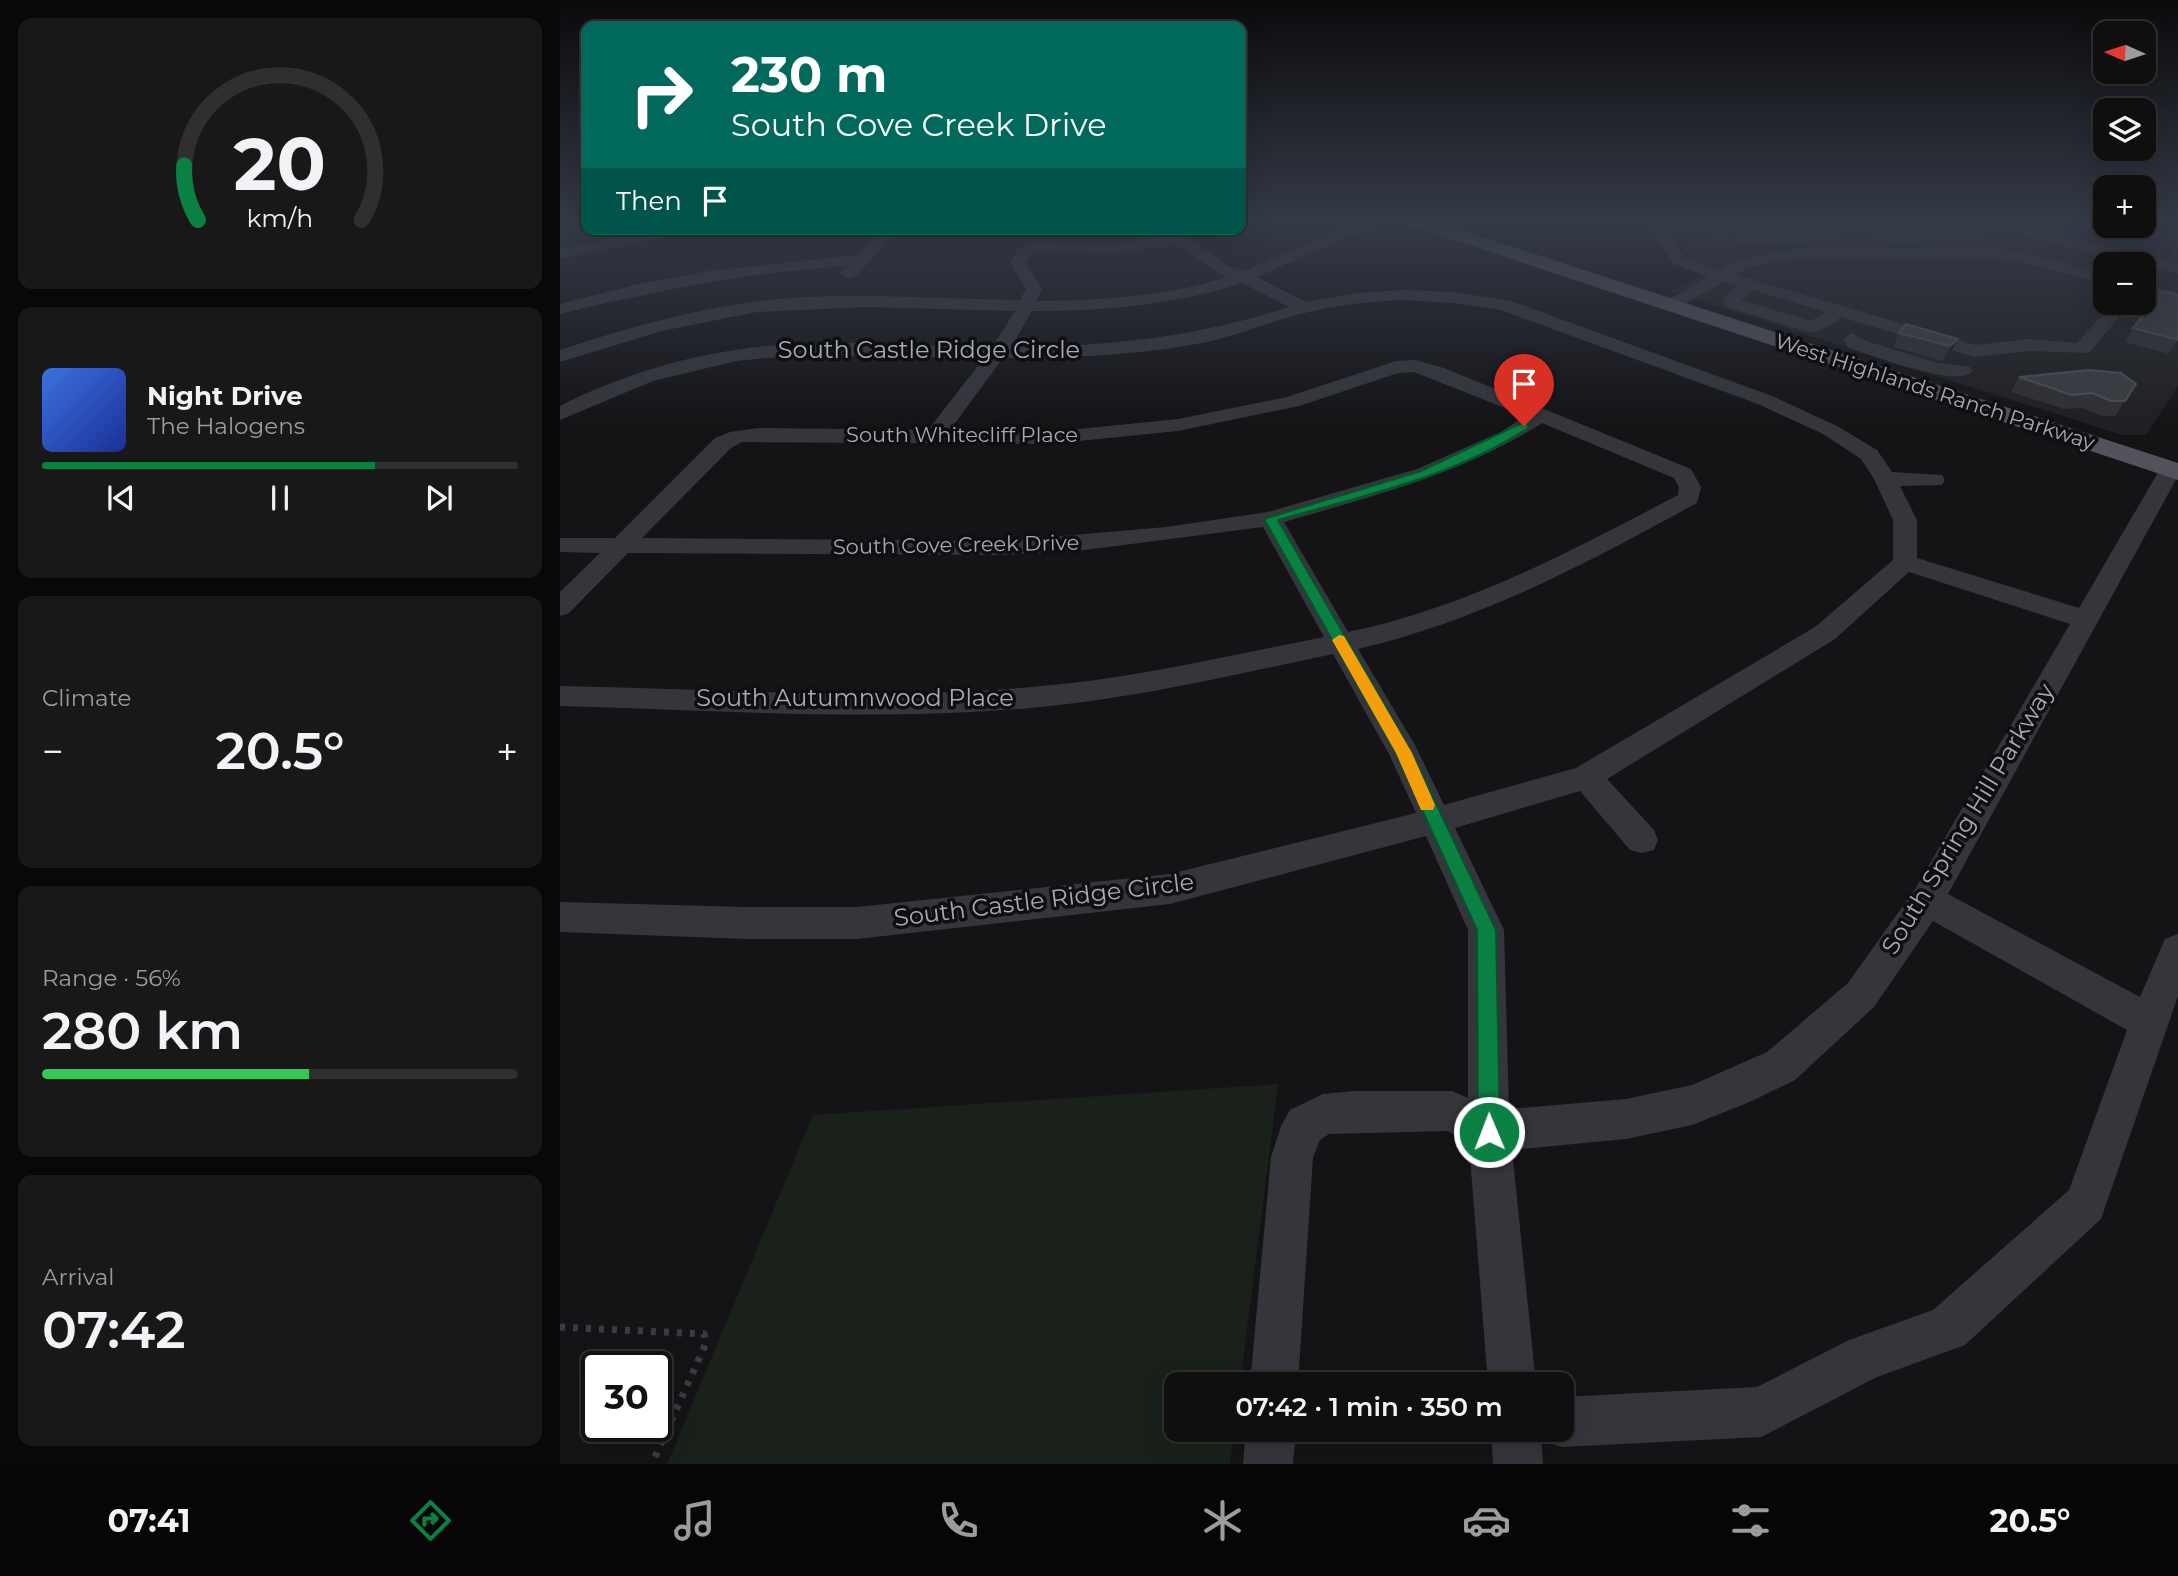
<!DOCTYPE html>
<html lang="en">
<head>
<meta charset="utf-8">
<style>
	:root { --surface:#0f0f10; --page:#181819; --text:#f1f3f6; --muted:#9b9c9f; --line:#2f2f30; --accent:#0b8043 }
	body { margin:0; font-family:Montserrat,sans-serif; background:var(--page); color:var(--text); height:100vh; display:flex; flex-direction:column; font-size:26px; white-space:nowrap }
	* { box-sizing:border-box; margin:0 }
	p { font-size:23px; color:var(--muted) }
	.icon { flex:none; width:38px; height:38px; fill:none; stroke:currentColor; stroke-width:2; stroke-linecap:round; stroke-linejoin:round }
	.map { position:relative; flex:1; overflow:hidden }
	.panel { display:flex; flex-direction:column; gap:18px; padding:18px; background:#080809; width:560px }
	.panel>* { flex:none }
	.guide { position:absolute; left:21px; top:21px; width:665px; height:214px; border-radius:14px; box-shadow:0 7px 28px #0002,0 0 0 2px var(--line); background:#00695c; color:#fff; overflow:hidden }
	.needle { width:46px; rotate:273deg }
	.fabs { position:absolute; left:1533px; top:21px; display:grid; gap:14px }
	.fabs a { display:grid; place-items:center; width:63px; height:63px; border-radius:14px; background:var(--surface); box-shadow:0 7px 28px #0002,0 0 0 2px var(--line); font-size:35px }
	.speed { position:absolute; left:21px; top:1351px; display:flex; gap:14px; font-size:35px; font-weight:700; text-align:center }
	.speed>* { display:grid; place-content:center; width:91px; height:91px; border-radius:50%; background:var(--surface); box-shadow:0 7px 28px #0002,0 0 0 2px var(--line); line-height:1 }
	.speed .limit { border:4px solid #111; border-radius:10px; background:#fff; color:#111 }
	.pin { position:absolute; display:grid; place-items:center; width:60px; height:60px; color:#fff; margin:-72px -30px; border-radius:50% 50% 50% 0; rotate:-45deg; box-shadow:0 0 7px #0007 }
	.pin .icon { rotate:45deg }
	.me { position:absolute; width:77px; margin:-38px; rotate:359deg; stroke-linejoin:round; filter:drop-shadow(0 0 5px #0008) }
	.turn { display:flex; align-items:center; gap:24px; height:147px; padding:0 35px; font-size:32px }
	.turn .icon { width:91px; height:91px; stroke-width:2.5 }
	.turn b { display:block; font-size:49px; line-height:60px }
	.then { display:flex; align-items:center; height:66px; padding:0 35px; background:#0003; gap:14px; font-size:26px }
	.big { font-size:52px; font-weight:600; line-height:1.1 }
	.panel .widget { flex:1; display:flex; flex-direction:column; justify-content:center; gap:10px; min-width:0; padding:0 24px; border-radius:14px; background:var(--page) }
	.panel .dial { align-items:center; gap:0 }
	.dial svg { height:182px; overflow:visible; fill:none; stroke:var(--line); stroke-width:7; stroke-linecap:round; text-anchor:middle }
	.dial text { fill:var(--text); stroke:none }
	.song { display:flex; align-items:center; gap:21px }
	.cover { width:84px; height:84px; border-radius:10px; background:linear-gradient(135deg,hsl(220 70% 55%),hsl(230 70% 35%)) }
	.played { height:7px; border-radius:4px; background:linear-gradient(90deg,var(--accent) 70%,var(--line) 70%) }
	.keys { display:flex; justify-content:space-around; direction:ltr }
	.heat { display:flex; justify-content:space-between; align-items:center; font-size:38px; direction:ltr }
	.charge { height:10px; border-radius:5px; background:linear-gradient(90deg,#34c759 56%,var(--line) 0) }
	.trip { position:absolute; left:604px; top:1372px; width:410px; height:70px; border-radius:14px; background:var(--surface); box-shadow:0 7px 28px #0002,0 0 0 2px var(--line); font-weight:600; line-height:70px; text-align:center }
	.tab-bar { display:flex; height:112px; justify-content:space-around; align-items:center; background:#060606; color:var(--muted) }
	.tab-bar .icon { width:49px; height:49px }
	.tab-bar .on { color:var(--accent) }
	.tab-bar b { font-size:32px; color:var(--text) }
	main { display:flex; flex:1; min-height:0 }
	.map>svg:first-child { display:block }
	.built { fill:#202023; fill-rule:evenodd }
	.green { fill:#1a211b }
	.lines { fill:none; stroke-linecap:round; stroke-linejoin:round }
	.path-far1 { stroke:#3b3c42; stroke-width:2.5; stroke-dasharray:2 2.5; stroke-linecap:butt }
	.path { stroke:#3b3c42; stroke-width:7; stroke-dasharray:5 8; stroke-linecap:butt }
	.minor { fill:#35363b; fill-rule:evenodd }
	.major { fill:#51525a; fill-rule:evenodd }
	.wall { fill:#303034 }
	.shaded-wall { fill:#1f1f22 }
	.building { fill:#3c3d42; stroke:#4d4e54; stroke-width:2 }
	.route { fill:#0b8043; stroke:#07532c; stroke-width:2 }
	.slow { fill:#f59e0b }
	.labels { text-anchor:middle; stroke-width:7; stroke-linejoin:round; paint-order:stroke }
	.far-street-label { font-size:21px; fill:#a5aab7; stroke:#0f0f11 }
	.street-label { font-size:24px; fill:#a5aab7; stroke:#0f0f11 }
</style>
</head>
<body>
<main>
<section class="panel">
<div class="widget dial"><svg viewBox="0 0 100 80">
<path d="M14 69A42 42 0 1 1 86 69"/>
<path d="M14 69A42 42 0 0 1 8 45" stroke="#0b8043"/>
<text x="50" y="56" font-size="32" font-weight="700">20</text>
<text x="50" y="72" font-size="11">km/h</text>
</svg></div>
<div class="widget">
<div class="song"><i class="cover"></i><div><b>Night Drive</b><p>The Halogens</p></div></div>
<div class="played"></div>
<div class="keys"><svg class="icon" aria-label="previous" viewBox="0 0 24 24"><path d="M18 5L8 12l10 7zM5 5v14"/></svg><svg class="icon" aria-label="pause" viewBox="0 0 24 24"><path d="M8 5v14M16 5v14"/></svg><svg class="icon" aria-label="next" viewBox="0 0 24 24"><path d="M6 5l10 7-10 7zM19 5v14"/></svg></div>
</div>
<div class="widget"><p>Climate</p>
<div class="heat"><a>−</a><b class="big">20.5°</b><a>+</a></div>
</div>
<div class="widget"><p>Range · 56%</p><b class="big">280 km</b><div class="charge"></div></div>
<div class="widget"><p>Arrival</p><b class="big">07:42</b></div>
</section>
<div class="map">
<svg width="1618" height="1464" viewBox="0 0 1618 1464">
	<rect width="100%" height="100%" fill="#141416"/>
	<path class="built" d="M1106,220H1545V226H1584V220H1596L1618,225V386L1586,435H1562L1110,291L1155,268L1132,259ZM1545,264H1584V303H1545Z"/>
	<g class="green">
		<polygon points="0,220 26,220 26,229 93,229 0,249"/>
		<polygon points="718,1084 680,1384 616,1384 616,1430 674,1430 670,1464 107,1464 253,1115"/>
	</g>
	<g class="lines">
		<polyline class="path-far1" points="0,225 26,220"/>
		<polyline class="path" points="0,1327 144,1334 146,1343 92,1464"/>
		<g class="minor">
			<path d="M807,220H826L697,277L746,302L797,293L845,290L894,292L951,301L1212,396L1277,426L1317,450L1332,472L1382,475L1385,480L1382,485L1340,486L1357,520V558L1519,608L1600,469L1603,464H1618V476L1388,894L1580,997L1605,939L1618,934V996L1541,1219L1405,1345L1317,1377L1201,1437L1001,1447L983,1440L981,1434L983,1464H933L931,1430H1001V1397L1197,1387L1289,1340L1373,1310L1509,1190L1567,1030L1373,921L1314,1007L1235,1080L1192,1101L1132,1125L1066,1139L952,1150L976,1384H928L909,1144L888,1131L769,1134L760,1140L753,1157L738,1384H690L711,1157L721,1126L730,1110L763,1094L794,1091H892L908,1098V930L866,836L610,904L297,939H186L0,932V902L186,907H297L610,874L856,813L829,754L773,654C674,675 573,699 471,708C315,722 156,710 0,706V686C157,689 315,701 472,687C570,679 667,656 764,637L703,527L525,550L444,555L68,553L9,613L0,616V592L40,553L0,552V538H55L155,438L170,432L198,428L368,430L424,358L238,355L176,361L93,381L0,420V406C73,369 153,348 235,344C300,340 367,347 432,347L455,311L305,307L196,312L102,331L0,362V350C75,325 151,304 230,298C306,293 383,299 460,300L466,289L450,263L457,249L472,242L554,243L617,235L635,241L667,266L683,271ZM616,245C635,251 647,270 667,277C605,297 542,300 477,301L482,289L466,263L470,255L475,252L554,253ZM682,283L729,307C638,337 546,347 451,347L472,311C544,311 614,305 682,283ZM845,300L894,303L941,310L1198,404L1263,434L1301,459L1314,479L1333,520V560L1255,627L1016,768L884,805L855,745L798,649C924,619 1025,564 1137,503L1141,487L1131,469L884,368L855,360L836,361L727,397L618,419L489,432L390,430L443,358C513,358 584,355 652,341C685,333 716,319 749,312C781,304 813,301 845,300ZM854,372L965,416L941,432L857,469L708,512L606,527L444,541L82,538L171,448L182,442L489,444L618,431L739,406L838,373ZM982,423L1114,478L1119,487L1118,495C1012,551 907,607 788,632L724,522C813,496 903,474 982,423ZM1349,572L1510,624L1355,889L1288,983L1207,1052L1132,1085L1066,1099L949,1109L944,930L895,828L1020,791L1070,850L1082,853L1094,850L1098,840L1094,830L1047,779L1275,639Z"/>
			<path d="M1084,220H1098L1124,257L1160,270L1178,260L1238,248L1425,247L1456,251L1545,274V284L1455,261L1425,257L1238,258L1189,267L1176,275L1415,345L1469,339L1517,343L1553,303H1571L1529,353L1469,351L1414,357L1281,317C1271,326 1259,334 1245,331L1167,307L1162,299L1177,286L1164,282L1112,310L1103,305L1106,301L1148,277L1112,263ZM1193,290L1266,312L1251,321L1181,300Z"/>
			<polygon points="1412,220 1436,220 1618,264 1618,274 1414,223"/>
			<polygon points="98,229 128,229 121,234 0,259 0,249"/>
			<path d="M324,229H340L294,278L288,279L280,274L287,266C189,272 95,291 0,314V304L74,285L149,271L298,255Z"/>
			<polygon points="1584,284 1618,293 1618,303 1584,294"/>
			<path d="M1292,333L1303,340L1374,362L1410,367L1413,371C1398,389 1311,355 1289,348L1283,339Z"/>
			<polygon points="686,1430 736,1430 733,1464 683,1464"/>
		</g>
		<polygon class="major" points="844,220 870,220 1618,463 1618,480 846,224"/>
	</g>
	<g class="wall">
		<polygon points="1143,220 1425,220 1432,225 1424,240 1379,239 1377,243 1330,244 1312,237 1249,238 1248,243 1191,245 1189,242 1171,243 1163,247 1142,222"/>
		<polygon points="1573,328 1618,340 1608,354 1565,342"/>
		<polygon points="1339,333 1398,339 1391,353 1383,361 1333,347"/>
		<polygon points="1459,377 1576,384 1555,416 1542,416 1523,408 1504,409 1451,392"/>
	</g>
	<g class="shaded-wall">
		<polygon points="1175,228 1171,243 1163,247 1167,231"/>
		<polygon points="1398,339 1391,353 1383,361 1390,346"/>
	</g>
	<g class="building">
		<polygon points="1157,220 1425,220 1432,225 1380,224 1383,228 1336,229 1317,221 1249,223 1253,227 1195,229 1193,227 1175,228 1167,231"/>
		<polygon points="1603,291 1618,295 1618,340 1573,328"/>
		<polygon points="1346,324 1398,339 1390,346 1339,333"/>
		<polygon points="1529,370 1561,373 1576,384 1565,401 1551,401 1532,393 1512,395 1459,377"/>
	</g>
	<linearGradient id="sky" x2="0" y2="1"><stop stop-color="#0b0b0c"/><stop offset="0.52" stop-color="#343a47"/><stop offset="1" stop-color="#343a47" stop-opacity="0"/></linearGradient>
	<rect width="1618" height="425" fill="url(#sky)"/>
	<path class="route" d="M964,422L968,423V428C894,477 802,496 718,520L852,753L936,930L940,1132L937,1140L929,1143L922,1140L918,1132L917,930L836,753L704,519L861,471Z"/>
	<polygon class="slow" points="779,635 784,636 852,753 875,805 873,810 861,810 836,753 772,640"/>
	<g class="labels">
		<g class="far-street-label">
			<text transform="translate(1375 392) rotate(18)" y="7">West Highlands Ranch Parkway</text>
			<text x="402" y="442">South Whitecliff Place</text>
			<text transform="translate(396 545) rotate(-1)" y="7">South Cove Creek Drive</text>
		</g>
		<g class="street-label">
			<text x="369" y="358">South Castle Ridge Circle</text>
			<text x="295" y="706">South Autumnwood Place</text>
			<text transform="translate(1408 819) rotate(-59)" y="8">South Spring Hill Parkway</text>
			<text transform="translate(484 900) rotate(-7)" y="8">South Castle Ridge Circle</text>
		</g>
	</g>
</svg>
<div class="fabs">
<a><svg class="needle" viewBox="-14 -14 28 28"><path d="M0-13l5 13h-10z" fill="#e53935"/><path d="M0 13l5-13h-10z" fill="#9b9c9f"/></svg></a>
<a><svg class="icon" aria-label="layers" viewBox="0 0 24 24"><path d="M12 4l9 5-9 5-9-5zM3 14l9 5 9-5"/></svg></a>
<a>+</a>
<a>−</a>
</div>
<div class="speed"><div class="limit">30</div></div>
<div class="pin" style="left:964px;top:426px;background:#d93025"><svg class="icon" aria-label="arrive" viewBox="0 0 24 24"><path d="M6 21V4h12l-3 4 3 4H6"/></svg></div>
<svg class="me" style="left:929px;top:1132px" viewBox="-20 -20 40 40"><circle r="17" fill="#0b8043" stroke="#fff" stroke-width="3"/><path d="M0-11L8 9 0 5-8 9z" fill="#fff"/></svg>
<div class="trip">07:42 · 1 min · 350 m</div>
<div class="guide">
<div class="turn"><svg class="icon" aria-label="right" viewBox="0 0 24 24"><path d="M7 20v-9h11M14 6l5 5-5 5"/></svg><div><b>230 m</b>South Cove Creek Drive</div></div>
<div class="then">Then<svg class="icon" aria-label="arrive" viewBox="0 0 24 24"><path d="M6 21V4h12l-3 4 3 4H6"/></svg></div>
</div>
</div>
</main>
<nav class="tab-bar">
<b>07:41</b>
<svg class="icon on" aria-label="directions" viewBox="0 0 24 24"><path d="M12 3l9 9-9 9-9-9zM9 14v-3h6M13 9l2 2-2 2"/></svg>
<svg class="icon" aria-label="music" viewBox="0 0 24 24"><path d="M9 18V5l10-2v13"/><circle cx="6" cy="18" r="3"/><circle cx="16" cy="16" r="3"/></svg>
<svg class="icon" aria-label="phone" viewBox="0 0 24 24"><path d="M5 4h4l2 5-3 2q2 4 5 5l2-3 5 2v4C11 20 4 13 5 4z"/></svg>
<svg class="icon" aria-label="climate" viewBox="0 0 24 24"><path d="M12 3v18M4 7l16 10M4 17L20 7"/></svg>
<svg class="icon" aria-label="car" viewBox="0 0 24 24"><path d="M5 17H2v-5l4-1 3-4h7l3 4 3 1v5h-3M9 17h6M6 11h13"/><circle cx="7" cy="17" r="2"/><circle cx="17" cy="17" r="2"/></svg>
<svg class="icon" aria-label="filters" viewBox="0 0 24 24"><path d="M4 7h16M4 17h16"/><circle cx="9" cy="7" r="2"/><circle cx="15" cy="17" r="2"/></svg>
<b>20.5°</b>
</nav>
</body>
</html>
